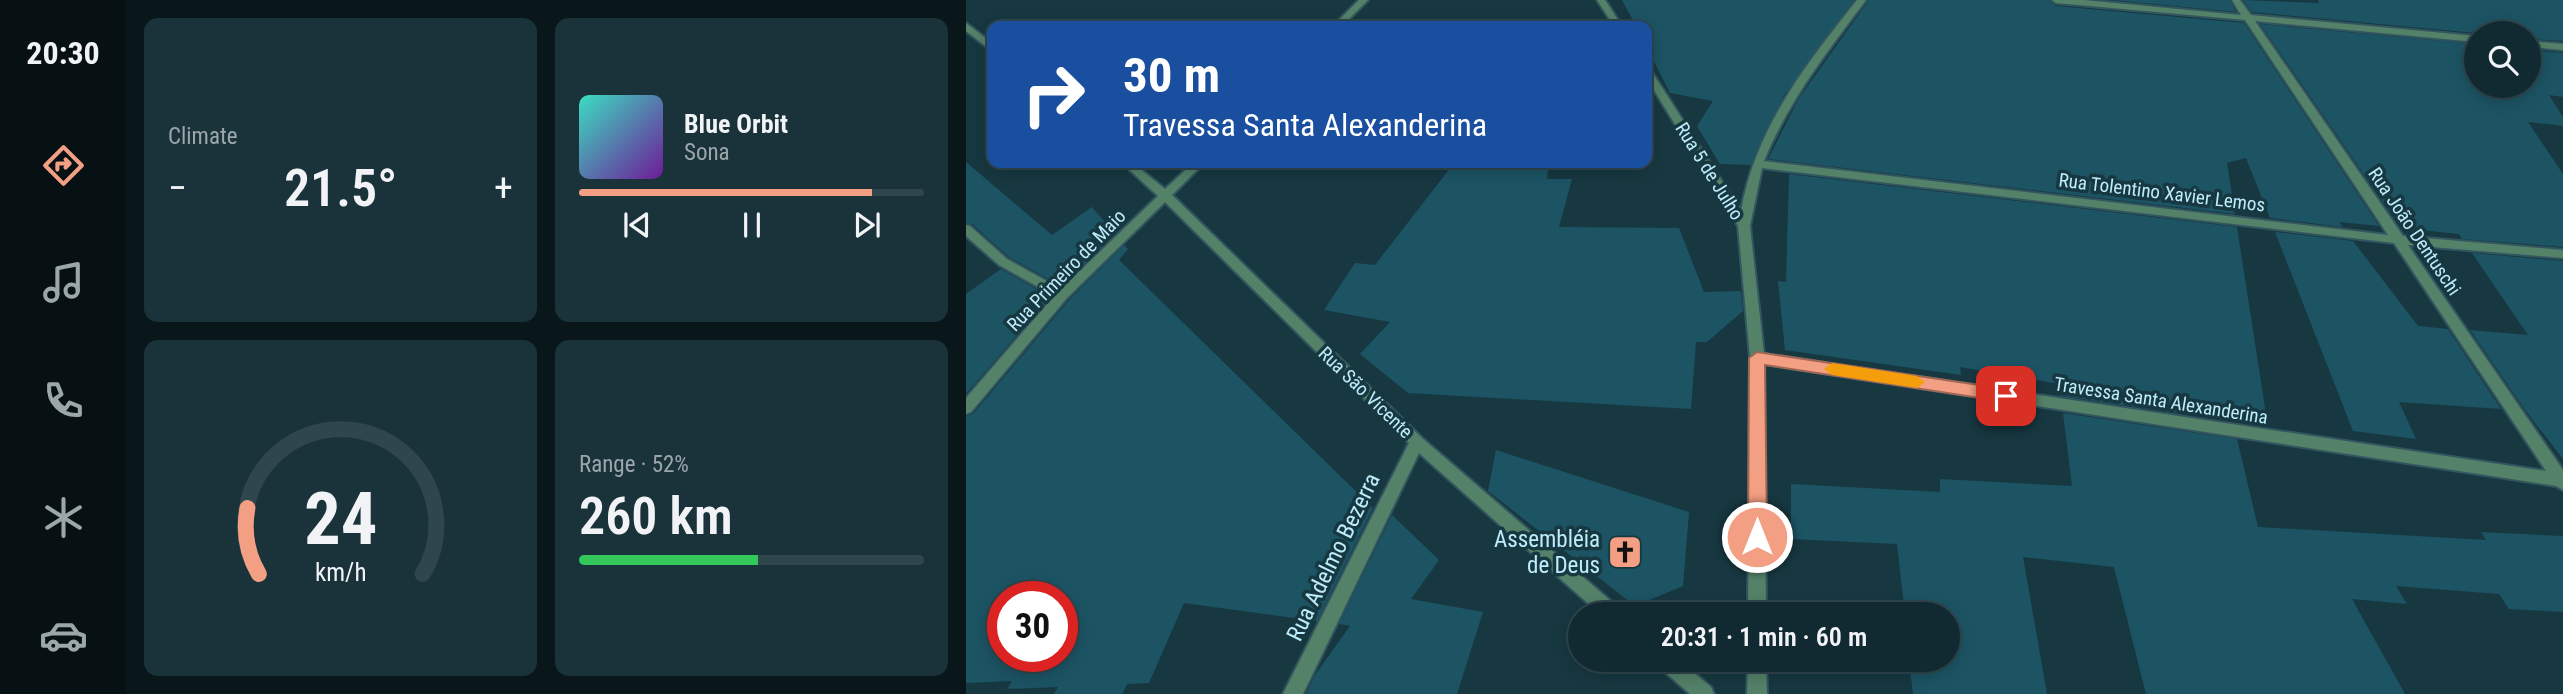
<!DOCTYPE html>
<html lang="en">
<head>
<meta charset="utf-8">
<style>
	:root { --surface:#112a31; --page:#1a3239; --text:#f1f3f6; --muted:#9ca7ab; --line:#30464d; --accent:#f39f83 }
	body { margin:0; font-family:"Roboto Condensed",sans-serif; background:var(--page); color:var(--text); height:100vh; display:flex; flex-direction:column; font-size:26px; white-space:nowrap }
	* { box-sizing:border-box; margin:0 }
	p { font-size:23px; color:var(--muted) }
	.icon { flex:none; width:38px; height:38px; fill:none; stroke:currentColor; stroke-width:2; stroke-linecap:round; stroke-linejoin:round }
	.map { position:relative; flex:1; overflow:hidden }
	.side { display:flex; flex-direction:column; gap:18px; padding:18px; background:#09171b; width:840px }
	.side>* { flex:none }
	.top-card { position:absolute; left:21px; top:21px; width:665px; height:147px; border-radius:14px; box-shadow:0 4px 18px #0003,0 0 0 2px var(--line); background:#1a4fa0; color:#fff; overflow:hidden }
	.tools { position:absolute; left:1498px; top:21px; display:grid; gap:14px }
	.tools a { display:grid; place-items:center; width:77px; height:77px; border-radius:50%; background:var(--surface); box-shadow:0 4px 18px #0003,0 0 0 2px var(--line); font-size:35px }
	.speed { position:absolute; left:21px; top:581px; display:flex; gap:14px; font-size:35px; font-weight:700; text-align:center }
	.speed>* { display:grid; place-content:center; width:91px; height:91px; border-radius:50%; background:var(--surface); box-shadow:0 4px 18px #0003,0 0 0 2px var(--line); line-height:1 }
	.speed .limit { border:10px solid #d22; background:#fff; color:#111 }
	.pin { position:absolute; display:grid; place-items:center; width:60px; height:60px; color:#fff; margin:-30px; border-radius:14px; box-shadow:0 4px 10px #0006 }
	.me { position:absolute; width:77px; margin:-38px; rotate:0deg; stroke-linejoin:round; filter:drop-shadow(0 0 5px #0008) }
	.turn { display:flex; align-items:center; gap:24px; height:147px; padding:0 21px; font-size:32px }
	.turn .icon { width:91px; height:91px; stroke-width:2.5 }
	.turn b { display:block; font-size:49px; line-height:60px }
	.big { font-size:52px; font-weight:600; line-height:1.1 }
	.side .card { flex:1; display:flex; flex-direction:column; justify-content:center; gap:10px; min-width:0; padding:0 24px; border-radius:14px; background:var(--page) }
	.side .dial { align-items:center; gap:0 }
	.dial svg { height:182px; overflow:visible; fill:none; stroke:var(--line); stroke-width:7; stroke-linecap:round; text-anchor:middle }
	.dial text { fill:var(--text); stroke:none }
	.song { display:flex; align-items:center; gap:21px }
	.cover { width:84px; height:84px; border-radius:10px; background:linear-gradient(135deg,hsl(170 70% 55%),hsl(280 70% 35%)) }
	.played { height:7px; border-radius:4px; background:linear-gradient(90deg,var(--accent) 85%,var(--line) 85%) }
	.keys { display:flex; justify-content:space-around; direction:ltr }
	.heat { display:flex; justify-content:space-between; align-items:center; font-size:38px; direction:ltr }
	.charge { height:10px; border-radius:5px; background:linear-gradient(90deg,#34c759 52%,var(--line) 0) }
	.side .tiles { flex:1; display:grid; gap:18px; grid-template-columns:repeat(2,1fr) }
	.trip { position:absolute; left:602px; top:602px; width:392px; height:70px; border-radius:35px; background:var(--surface); box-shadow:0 4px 18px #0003,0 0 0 2px var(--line); font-weight:600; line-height:70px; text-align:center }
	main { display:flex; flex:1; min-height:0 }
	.menu { display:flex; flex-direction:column; width:126px; justify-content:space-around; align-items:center; background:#071114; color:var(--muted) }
	.menu .icon { width:49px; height:49px }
	.menu .on { color:var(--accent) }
	.menu b { font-size:32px; color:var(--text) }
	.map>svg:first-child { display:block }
	.building { fill:#1c5464; fill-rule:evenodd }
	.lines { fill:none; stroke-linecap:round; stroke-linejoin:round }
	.street-casing { stroke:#32555f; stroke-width:4 }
	.street { fill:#548269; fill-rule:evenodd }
	.route { fill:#f39f83; stroke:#9e6755; stroke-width:2 }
	.slow { fill:#f59e0b }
	.labels { text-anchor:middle; stroke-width:7; stroke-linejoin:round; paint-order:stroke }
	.street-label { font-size:19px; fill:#bdecfb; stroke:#173841 }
	.near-poi-label { font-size:23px; fill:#bdecfb; stroke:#173841; text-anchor:end }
	.near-street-label { font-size:23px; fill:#bdecfb; stroke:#173841 }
</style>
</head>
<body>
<main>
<nav class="menu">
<b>20:30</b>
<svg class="icon on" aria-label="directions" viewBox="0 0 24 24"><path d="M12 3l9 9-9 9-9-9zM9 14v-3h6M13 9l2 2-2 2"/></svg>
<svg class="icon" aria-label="music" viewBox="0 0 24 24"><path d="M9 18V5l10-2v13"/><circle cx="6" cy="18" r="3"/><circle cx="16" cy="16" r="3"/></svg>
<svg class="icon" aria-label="phone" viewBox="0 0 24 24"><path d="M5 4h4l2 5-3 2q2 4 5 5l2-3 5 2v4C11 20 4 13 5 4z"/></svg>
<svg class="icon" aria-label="climate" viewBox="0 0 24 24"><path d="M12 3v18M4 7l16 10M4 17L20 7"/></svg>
<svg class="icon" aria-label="car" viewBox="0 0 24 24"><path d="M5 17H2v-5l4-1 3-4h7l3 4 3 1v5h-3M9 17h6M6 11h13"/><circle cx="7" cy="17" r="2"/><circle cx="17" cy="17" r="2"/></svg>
</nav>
<section class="side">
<div class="tiles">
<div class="card"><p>Climate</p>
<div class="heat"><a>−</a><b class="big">21.5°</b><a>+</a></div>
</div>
<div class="card">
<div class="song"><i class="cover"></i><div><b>Blue Orbit</b><p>Sona</p></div></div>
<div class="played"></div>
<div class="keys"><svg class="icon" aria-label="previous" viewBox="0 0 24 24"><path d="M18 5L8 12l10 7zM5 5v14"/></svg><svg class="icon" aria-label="pause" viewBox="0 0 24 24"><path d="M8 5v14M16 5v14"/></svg><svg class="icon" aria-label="next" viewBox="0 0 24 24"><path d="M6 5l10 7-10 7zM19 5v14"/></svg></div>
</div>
<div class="card dial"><svg viewBox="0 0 100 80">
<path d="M14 69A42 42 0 1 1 86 69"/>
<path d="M14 69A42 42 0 0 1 9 40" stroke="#f39f83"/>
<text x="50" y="56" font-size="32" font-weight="700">24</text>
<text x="50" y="72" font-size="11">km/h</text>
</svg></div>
<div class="card"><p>Range · 52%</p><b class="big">260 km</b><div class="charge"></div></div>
</div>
</section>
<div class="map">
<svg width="1597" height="694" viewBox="0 0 1597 694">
	<rect width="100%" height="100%" fill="#173841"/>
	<g class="building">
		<polygon points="656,0 888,0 817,97 785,165 754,164 731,126 747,101 704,93 681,48 681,26 670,26"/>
		<polygon points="903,0 1083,0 1090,6 1278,23 1413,226 1373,222 1377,227 1304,218 1280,158 1261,163 1269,214 802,159 833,98"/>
		<polygon points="1146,0 1264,0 1270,12"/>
		<polygon points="1277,0 1353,3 1352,0 1597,0 1597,41 1563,39 1563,33 1510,33 1286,12"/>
		<polygon points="1294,24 1510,44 1510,86 1563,86 1563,50 1597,53 1597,97 1583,95 1597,117 1597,126 1562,122 1597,174 1597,247 1496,239 1493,234 1435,228"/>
		<polygon points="0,162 86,235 126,207 149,234 95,286 43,257 6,224 0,223"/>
		<polygon points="488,163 583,163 581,179 606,179 593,227 713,228 738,292 775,291 777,311 741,342 730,342 725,409 442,393 394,354 424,322 358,310 389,263 409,265"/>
		<polygon points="823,174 1271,227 1301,421 1265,416 1266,421 1095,396 1093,384 994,367 995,375 819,350 812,281 820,282"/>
		<polygon points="1309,232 1387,241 1452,326 1482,329 1535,409 1433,402 1450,439 1387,431"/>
		<path d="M158,245L162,249L153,260L407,508L351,621L218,603L183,683L161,684L156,694H88L92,687L41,689L46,681L0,683V416L7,414L103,300ZM37,597H96V656H37Z"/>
		<polygon points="1506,253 1597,261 1597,459 1559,410 1504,330 1562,335"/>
		<polygon points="35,269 84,297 0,394 0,294"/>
		<polygon points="1097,413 1271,439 1292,527 1520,540 1515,532 1597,536 1597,612 1543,609 1533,594 1430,586 1441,604 1386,599 1439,694 1180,694 1148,567 1057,557 1081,694 947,694 943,660 982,660 982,614 939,614 931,544 825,539 825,484 974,492 974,479 1106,486"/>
		<polygon points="530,450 723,512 717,586 669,606 522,491"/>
		<polygon points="426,515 473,560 445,599 517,612 491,694 340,694 349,675 384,626 373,624"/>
	</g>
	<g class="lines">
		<g class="street-casing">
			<g id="street">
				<polygon points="393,0 402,0 376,26 367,26"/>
				<polygon points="631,0 639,0 656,26 648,26"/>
				<path d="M891,0H900C861,52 823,100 798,161L1422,235L1279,20L1090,3L1086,0H1118L1275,15L1266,0H1274L1285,15L1510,36V42L1289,21L1437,236L1597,250V258L1442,245L1597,470V490L1590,486L798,364L800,614H782L784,358L772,226L681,79V69L686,72L775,211C789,129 840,64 891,0ZM796,168L1428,243L1580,471L798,354L784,226Z"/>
				<polygon points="0,23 26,43 26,51 0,31"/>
				<polygon points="1563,41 1597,44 1597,50 1563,47"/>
				<polygon points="156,163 167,163 199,189 227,163 238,163 206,195 456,438 653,608 656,614 634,614 453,453 337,694 317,694 443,443 199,202 101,298 5,412 0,414 0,398 88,296 33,265 0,236 0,225 4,226 41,259 95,289 192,196"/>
				<polygon points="690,660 713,660 745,687 748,694 724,694 692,666"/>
				<polygon points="782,660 800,660 801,694 781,694"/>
			</g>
		</g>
		<use href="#street" class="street"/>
	</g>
	<polygon class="route" points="791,352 1040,389 1049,396 1040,402 799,365 801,537 798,543 791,546 785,543 782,537 783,358"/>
	<polygon class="slow" points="866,363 951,376 959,382 951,388 866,375 858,369"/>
	<defs>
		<g id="church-square" transform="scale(1.75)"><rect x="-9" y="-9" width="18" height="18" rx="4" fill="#f39f83" stroke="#173841"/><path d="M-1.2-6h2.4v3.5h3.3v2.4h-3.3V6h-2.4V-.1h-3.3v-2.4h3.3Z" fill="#111"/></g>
	</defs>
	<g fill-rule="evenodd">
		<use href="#church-square" x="659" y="552"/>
	</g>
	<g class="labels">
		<g class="street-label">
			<text transform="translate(744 171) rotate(58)" y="7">Rua 5 de Julho</text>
			<text transform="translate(1196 192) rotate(7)" y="7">Rua Tolentino Xavier Lemos</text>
			<text transform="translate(1449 231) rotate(56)" y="7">Rua João Dentuschi</text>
			<text transform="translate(100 270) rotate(-46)" y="7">Rua Primeiro de Maio</text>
			<text transform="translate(400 392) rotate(44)" y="7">Rua São Vicente</text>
			<text transform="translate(1195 400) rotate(9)" y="7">Travessa Santa Alexanderina</text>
		</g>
		<g class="near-poi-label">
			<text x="634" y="547">Assembléia<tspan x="634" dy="26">de Deus</tspan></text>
		</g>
		<g class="near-street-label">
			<text transform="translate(367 557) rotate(-64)" y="8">Rua Adelmo Bezerra</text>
		</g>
	</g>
</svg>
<div class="tools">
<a><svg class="icon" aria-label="search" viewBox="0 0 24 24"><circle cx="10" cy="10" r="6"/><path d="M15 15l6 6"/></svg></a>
</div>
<div class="speed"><div class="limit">30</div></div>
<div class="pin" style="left:1040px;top:396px;background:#d93025"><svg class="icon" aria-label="arrive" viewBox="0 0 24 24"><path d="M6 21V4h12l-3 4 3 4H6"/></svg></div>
<svg class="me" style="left:791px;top:537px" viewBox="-20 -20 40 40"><circle r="17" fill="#f39f83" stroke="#fff" stroke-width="3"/><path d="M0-11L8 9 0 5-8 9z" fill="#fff"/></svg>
<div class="trip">20:31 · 1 min · 60 m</div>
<div class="top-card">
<div class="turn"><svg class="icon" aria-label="right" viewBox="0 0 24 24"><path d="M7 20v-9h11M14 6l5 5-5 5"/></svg><div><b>30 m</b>Travessa Santa Alexanderina</div></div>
</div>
</div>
</main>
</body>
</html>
